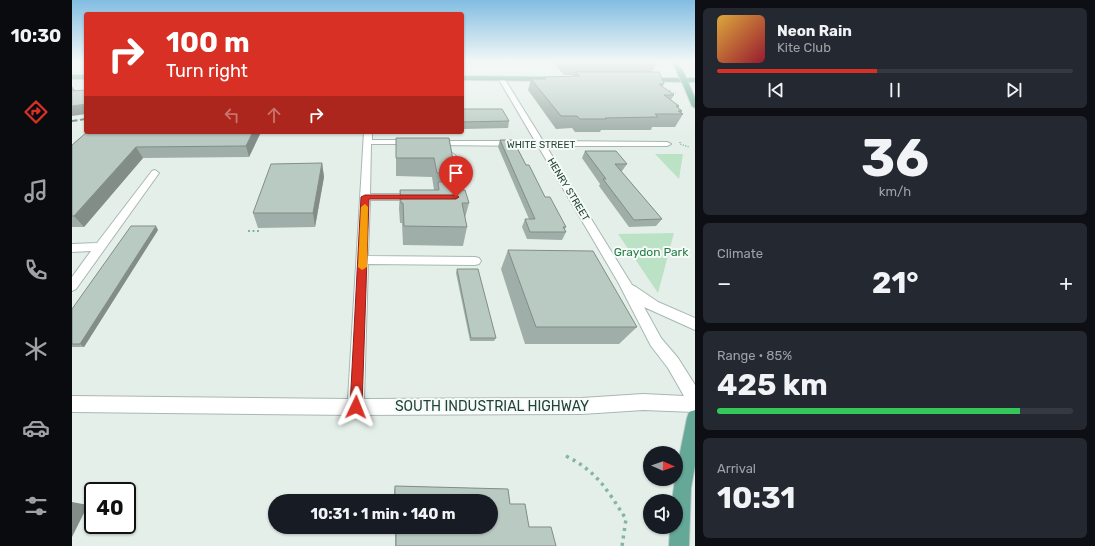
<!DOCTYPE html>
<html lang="en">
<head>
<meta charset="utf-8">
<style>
	:root { --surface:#171b24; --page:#242831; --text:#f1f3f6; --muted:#9ea1a6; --line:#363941; --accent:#d93025 }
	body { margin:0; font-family:Rubik,sans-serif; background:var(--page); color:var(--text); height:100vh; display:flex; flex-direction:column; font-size:15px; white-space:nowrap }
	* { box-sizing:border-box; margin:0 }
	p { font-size:13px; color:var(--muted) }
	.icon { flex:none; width:22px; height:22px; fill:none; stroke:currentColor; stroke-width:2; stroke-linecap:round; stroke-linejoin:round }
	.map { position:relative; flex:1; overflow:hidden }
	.sheet { display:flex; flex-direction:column; gap:8px; padding:8px; background:#0d0f14; width:400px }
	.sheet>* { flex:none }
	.guide { position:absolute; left:12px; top:12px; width:380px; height:122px; border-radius:4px; box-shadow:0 1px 3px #0004; background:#d93025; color:#fff; overflow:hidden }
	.needle { width:26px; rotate:92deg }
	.fabs { position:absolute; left:571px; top:446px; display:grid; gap:8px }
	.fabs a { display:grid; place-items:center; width:40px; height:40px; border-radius:50%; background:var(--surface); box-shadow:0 1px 3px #0004; font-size:20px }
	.speed { position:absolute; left:12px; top:482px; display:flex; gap:8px; font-size:20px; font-weight:700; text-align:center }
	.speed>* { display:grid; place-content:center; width:52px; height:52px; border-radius:50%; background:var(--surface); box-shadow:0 1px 3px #0004; line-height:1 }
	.speed .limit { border:2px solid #111; border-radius:6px; background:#fff; color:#111 }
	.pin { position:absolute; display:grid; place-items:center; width:34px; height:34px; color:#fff; margin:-41px -17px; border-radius:50% 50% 50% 0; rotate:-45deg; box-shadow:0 0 4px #0007 }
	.pin .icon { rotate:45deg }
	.me { position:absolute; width:44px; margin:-22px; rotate:2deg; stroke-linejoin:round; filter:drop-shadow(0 0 3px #0008) }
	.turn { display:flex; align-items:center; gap:14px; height:84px; padding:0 16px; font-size:18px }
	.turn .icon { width:52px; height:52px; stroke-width:2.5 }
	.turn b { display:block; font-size:28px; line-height:34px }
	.lanes { display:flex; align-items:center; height:38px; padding:0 16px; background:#0003; justify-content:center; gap:20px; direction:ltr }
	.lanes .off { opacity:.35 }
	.big { font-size:30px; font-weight:700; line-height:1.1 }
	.sheet .card { flex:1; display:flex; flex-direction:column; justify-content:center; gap:6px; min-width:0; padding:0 14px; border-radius:6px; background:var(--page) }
	.sheet .dial { align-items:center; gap:0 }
	.dial b { font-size:52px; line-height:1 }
	.song { display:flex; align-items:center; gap:12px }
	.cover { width:48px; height:48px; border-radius:6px; background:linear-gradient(135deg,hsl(40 70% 55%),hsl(350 70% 35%)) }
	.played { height:4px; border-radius:2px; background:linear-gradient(90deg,var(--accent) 45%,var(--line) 45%) }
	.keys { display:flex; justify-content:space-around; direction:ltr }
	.heat { display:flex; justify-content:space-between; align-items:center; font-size:22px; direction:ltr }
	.charge { height:6px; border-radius:3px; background:linear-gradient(90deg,#34c759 85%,var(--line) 0) }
	.trip { position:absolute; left:196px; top:494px; width:230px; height:40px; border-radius:20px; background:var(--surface); box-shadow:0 1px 3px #0004; font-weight:700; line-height:40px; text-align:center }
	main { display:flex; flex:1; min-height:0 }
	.tabs { display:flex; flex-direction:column; width:72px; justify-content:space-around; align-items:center; background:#090b0e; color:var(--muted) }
	.tabs .icon { width:28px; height:28px }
	.tabs .selected { color:var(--accent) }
	.tabs b { font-size:18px; color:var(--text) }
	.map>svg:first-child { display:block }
	.green { fill:#bce2c6 }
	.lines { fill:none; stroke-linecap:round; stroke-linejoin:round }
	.minor-casing { stroke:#a7b8b2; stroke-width:2 }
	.major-casing { stroke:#c1cac8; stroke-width:2 }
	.path-far2 { stroke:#82b5a6; stroke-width:1.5; stroke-dasharray:1 1.5; stroke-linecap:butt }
	.path-far1 { stroke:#82b5a6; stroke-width:2; stroke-dasharray:2 2.5; stroke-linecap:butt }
	.path { stroke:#82b5a6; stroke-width:3.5; stroke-dasharray:3 4.5; stroke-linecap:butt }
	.minor { fill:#fff; fill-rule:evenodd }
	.major { fill:#65a897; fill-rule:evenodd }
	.rail-far1 { stroke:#5d7e75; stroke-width:1.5; stroke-dasharray:4 2; stroke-linecap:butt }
	.rail { stroke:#5d7e75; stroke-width:2; stroke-dasharray:5.5 2.5; stroke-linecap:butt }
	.major-bridge-casing { stroke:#c1cac8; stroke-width:8; stroke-linecap:butt }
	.major-bridge { stroke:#65a897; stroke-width:6 }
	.wall { fill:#9faea8 }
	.shaded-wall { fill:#828d88 }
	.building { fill:#b9cac3; stroke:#828d88 }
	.route { fill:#d93025; stroke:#8d1f18 }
	.slow { fill:#f59e0b }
	.labels { text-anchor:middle; stroke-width:4; stroke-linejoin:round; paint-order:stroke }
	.far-street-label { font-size:10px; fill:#22433a; stroke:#f6fbf8 }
	.park-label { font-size:12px; fill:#287e4a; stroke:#f6fbf8 }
	.near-street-label { font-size:14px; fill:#22433a; stroke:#f6fbf8 }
</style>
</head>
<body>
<main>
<nav class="tabs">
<b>10:30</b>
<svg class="icon selected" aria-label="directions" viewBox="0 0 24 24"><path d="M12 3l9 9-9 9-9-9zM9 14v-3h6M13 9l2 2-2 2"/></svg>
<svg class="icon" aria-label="music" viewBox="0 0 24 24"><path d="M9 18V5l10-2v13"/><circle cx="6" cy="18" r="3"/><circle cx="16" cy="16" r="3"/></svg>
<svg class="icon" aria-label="phone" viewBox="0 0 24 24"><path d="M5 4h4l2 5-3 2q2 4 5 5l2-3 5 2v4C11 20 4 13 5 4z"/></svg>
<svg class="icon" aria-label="climate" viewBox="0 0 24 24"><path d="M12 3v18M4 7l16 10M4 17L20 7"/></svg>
<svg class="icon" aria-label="car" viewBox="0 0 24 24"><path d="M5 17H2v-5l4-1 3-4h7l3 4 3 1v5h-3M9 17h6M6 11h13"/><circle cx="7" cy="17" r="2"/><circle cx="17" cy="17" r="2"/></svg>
<svg class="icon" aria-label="filters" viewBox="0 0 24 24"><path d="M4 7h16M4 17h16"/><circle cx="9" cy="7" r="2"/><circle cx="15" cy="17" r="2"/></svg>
</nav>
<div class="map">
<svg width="623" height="546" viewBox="0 0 623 546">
	<rect width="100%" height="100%" fill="#e5efea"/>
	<g class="green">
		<polygon points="583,154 611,154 607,179"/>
		<polygon points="602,233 586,293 546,234"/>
	</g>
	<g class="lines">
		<g class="minor-casing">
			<g id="minor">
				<polygon points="429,76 432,78 471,141 595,142 599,144 595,146 474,146 560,285 564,287 586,302 623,318 623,330 572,307 589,338 606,358 623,385 623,412 571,410 510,414 284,415 0,412 0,396 276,399 292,132 300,132 300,140 340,140 344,142 340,144 299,144 298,194 344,194 349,197 344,200 298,200 296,256 403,257 407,258 409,261 407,264 403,265 296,264 292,399 510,398 571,394 612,396 596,368 579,346 546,282 466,146 363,145 359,143 363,141 463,141 426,78"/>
				<polygon points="380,153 384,156 391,190 387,198 384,199 379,196 381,190 376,156"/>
				<polygon points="83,170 87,173 4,289 0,291 0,277 19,251 0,252 0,244 25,243 80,171"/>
			</g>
		</g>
		<g class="major-casing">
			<g id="major">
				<polygon points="600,61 604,61 611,72 610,73 606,73"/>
				<rect x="0" y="75" width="14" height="4"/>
				<polygon points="390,76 476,77 479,79 476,81 390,80"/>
				<polygon points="574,78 623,78 623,82 616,82 623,98 623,108 620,106 610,82 572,81 571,80"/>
				<polygon points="623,410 623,466 619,488 617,546 597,546 598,527 604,527 604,501 600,501 603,479 604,479 604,472 615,418 617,412"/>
			</g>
		</g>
		<g class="path-far2">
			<polyline points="622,65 623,67"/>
			<polyline points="598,90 599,93 604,93"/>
			<polyline points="608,142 608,144 617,147"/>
		</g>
		<polyline class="path-far1" points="176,231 188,231"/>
		<path class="path" d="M494,456C526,472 535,490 554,519L550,546"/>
		<use href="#minor" class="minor"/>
		<use href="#major" class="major"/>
		<polyline class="rail-far1" points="390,64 410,61"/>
		<polyline class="rail" points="0,121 14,119"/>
		<g class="major-bridge-casing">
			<polyline id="major-bridge" points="608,72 612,80"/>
		</g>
		<use href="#major-bridge" class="major-bridge"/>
	</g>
	<g class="wall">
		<polygon points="483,61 583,61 584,65 580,72 592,84 590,87 602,95 599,100 607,106 606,108 610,111 609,113 611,114 603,127 580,127 579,130 529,130 528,132 503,132 500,128 484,129 456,90 459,79 472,79 472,77 501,76 501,75 492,75 482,64"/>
		<polygon points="390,109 437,121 436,128 390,129"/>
		<polygon points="189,132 177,157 71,158 12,227 0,227 0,145"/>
		<polygon points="324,138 377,138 383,171 381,181 389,190 397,203 393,218 395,227 391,246 331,245 330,223 328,223 327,209 328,190 362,190 360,177 324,176"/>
		<polygon points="428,140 454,165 473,197 494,227 493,229 494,232 490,240 455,239 450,227 453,219 457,219 426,147"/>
		<polygon points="513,151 555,164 550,171 548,171 590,219 584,226 557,227 527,186 528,184 510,158"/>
		<polygon points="250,163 252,177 243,227 186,228 181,213"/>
		<polygon points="86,230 12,347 0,347 0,309"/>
		<polygon points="436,250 565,327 547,344 453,344 429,269"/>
		<polygon points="385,269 424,338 422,341 398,341 384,273"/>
		<polygon points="323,486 436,489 438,504 453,504 457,527 479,527 484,546 323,546 323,527 419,527 419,501 322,501 322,491"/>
	</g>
	<g class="shaded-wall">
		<polygon points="0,86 4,92 0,95"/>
		<polygon points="14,104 14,114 0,116 0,106"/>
		<polygon points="181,132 189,132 177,157 174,146"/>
		<polygon points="64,147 71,158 12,227 2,216"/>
		<polygon points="250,163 252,177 243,227 241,213"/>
		<polygon points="383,171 379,190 378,192 381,173"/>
		<polygon points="84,226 86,230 12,347 8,344"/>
		<polygon points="0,502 16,505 0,537"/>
	</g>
	<g class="building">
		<polygon points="493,61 583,61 584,65 496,64"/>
		<polygon points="503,72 587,72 592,84 587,84 602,95 592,95 607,106 604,106 610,111 606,111 611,114 583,114 586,117 533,118 534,119 508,119 505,116 489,116 459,79 474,79 472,77 508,76"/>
		<polygon points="14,90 14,104 0,106 0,91"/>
		<polygon points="390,109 430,109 437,121 390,122"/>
		<polygon points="15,132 181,132 174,146 64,147 2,216 0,216 0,145"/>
		<polygon points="324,138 377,138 383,171 381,173 365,173 362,158 324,158"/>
		<polygon points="428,140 441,140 454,165 457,165 473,197 478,197 494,227 491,227 494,232 458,232 453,219 463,219"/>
		<polygon points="513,151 544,151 555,164 543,164 590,219 562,220 531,179 534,179"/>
		<polygon points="250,163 241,213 181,213 199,164"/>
		<polygon points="387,181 389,190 393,190 397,203 390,203 395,227 332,226 331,203 329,203 328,190 367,190 366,182"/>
		<polygon points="59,226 84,226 8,344 0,344 0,309"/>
		<polygon points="436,250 521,251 565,327 464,327"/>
		<polygon points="385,269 406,269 424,338 399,338"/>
		<polygon points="323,486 436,489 438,504 453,504 457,527 479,527 484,546 324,546 324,527 419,527 419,501 323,501"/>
	</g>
	<linearGradient id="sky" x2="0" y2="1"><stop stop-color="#82bde2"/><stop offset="0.45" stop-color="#f3f8f6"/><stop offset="1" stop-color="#f3f8f6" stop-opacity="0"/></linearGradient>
	<rect width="623" height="137" fill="url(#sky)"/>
	<polygon class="route" points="293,195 384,195 387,197 384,199 297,199 290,407 288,412 284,413 280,412 278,407 289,197"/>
	<polygon class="slow" points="293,204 296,207 295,267 290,270 286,267 289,207"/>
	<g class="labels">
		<g class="far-street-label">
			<text x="469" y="148">WHITE STREET</text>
			<text transform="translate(497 189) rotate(59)" y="4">HENRY STREET</text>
		</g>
		<g class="park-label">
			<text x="579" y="256">Graydon Park</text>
		</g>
		<g class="near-street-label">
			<text x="420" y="411">SOUTH INDUSTRIAL HIGHWAY</text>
		</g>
	</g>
</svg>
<div class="fabs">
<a><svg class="needle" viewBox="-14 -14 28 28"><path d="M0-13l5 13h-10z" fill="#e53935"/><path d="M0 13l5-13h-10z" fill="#9ea1a6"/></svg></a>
<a><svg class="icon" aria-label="sound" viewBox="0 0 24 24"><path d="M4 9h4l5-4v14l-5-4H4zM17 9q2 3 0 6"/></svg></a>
</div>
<div class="speed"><div class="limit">40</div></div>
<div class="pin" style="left:384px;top:197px;background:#d93025"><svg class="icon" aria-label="arrive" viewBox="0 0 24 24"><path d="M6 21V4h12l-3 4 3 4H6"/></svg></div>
<svg class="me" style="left:284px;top:407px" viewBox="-20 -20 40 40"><path d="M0-17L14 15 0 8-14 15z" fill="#d93025" stroke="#fff" stroke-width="4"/></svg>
<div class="trip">10:31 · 1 min · 140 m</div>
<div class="guide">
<div class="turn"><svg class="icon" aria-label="right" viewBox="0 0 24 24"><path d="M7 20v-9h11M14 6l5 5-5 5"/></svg><div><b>100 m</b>Turn right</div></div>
<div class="lanes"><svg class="icon off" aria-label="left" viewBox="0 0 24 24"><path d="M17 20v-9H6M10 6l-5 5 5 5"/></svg><svg class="icon off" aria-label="ahead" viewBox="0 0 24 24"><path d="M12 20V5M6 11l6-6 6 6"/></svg><svg class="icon" aria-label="right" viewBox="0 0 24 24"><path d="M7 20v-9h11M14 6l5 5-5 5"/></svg></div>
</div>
</div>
<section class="sheet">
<div class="card">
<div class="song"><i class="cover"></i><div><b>Neon Rain</b><p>Kite Club</p></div></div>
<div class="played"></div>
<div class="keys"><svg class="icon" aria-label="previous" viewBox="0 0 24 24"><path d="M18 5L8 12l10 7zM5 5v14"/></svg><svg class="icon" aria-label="pause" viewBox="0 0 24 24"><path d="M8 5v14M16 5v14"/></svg><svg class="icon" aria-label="next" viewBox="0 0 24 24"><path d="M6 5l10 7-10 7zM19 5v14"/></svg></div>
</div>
<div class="card dial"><b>36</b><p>km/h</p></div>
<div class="card"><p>Climate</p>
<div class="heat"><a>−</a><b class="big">21°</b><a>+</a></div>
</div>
<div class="card"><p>Range · 85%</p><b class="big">425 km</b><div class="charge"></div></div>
<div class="card"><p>Arrival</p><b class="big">10:31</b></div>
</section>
</main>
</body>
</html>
